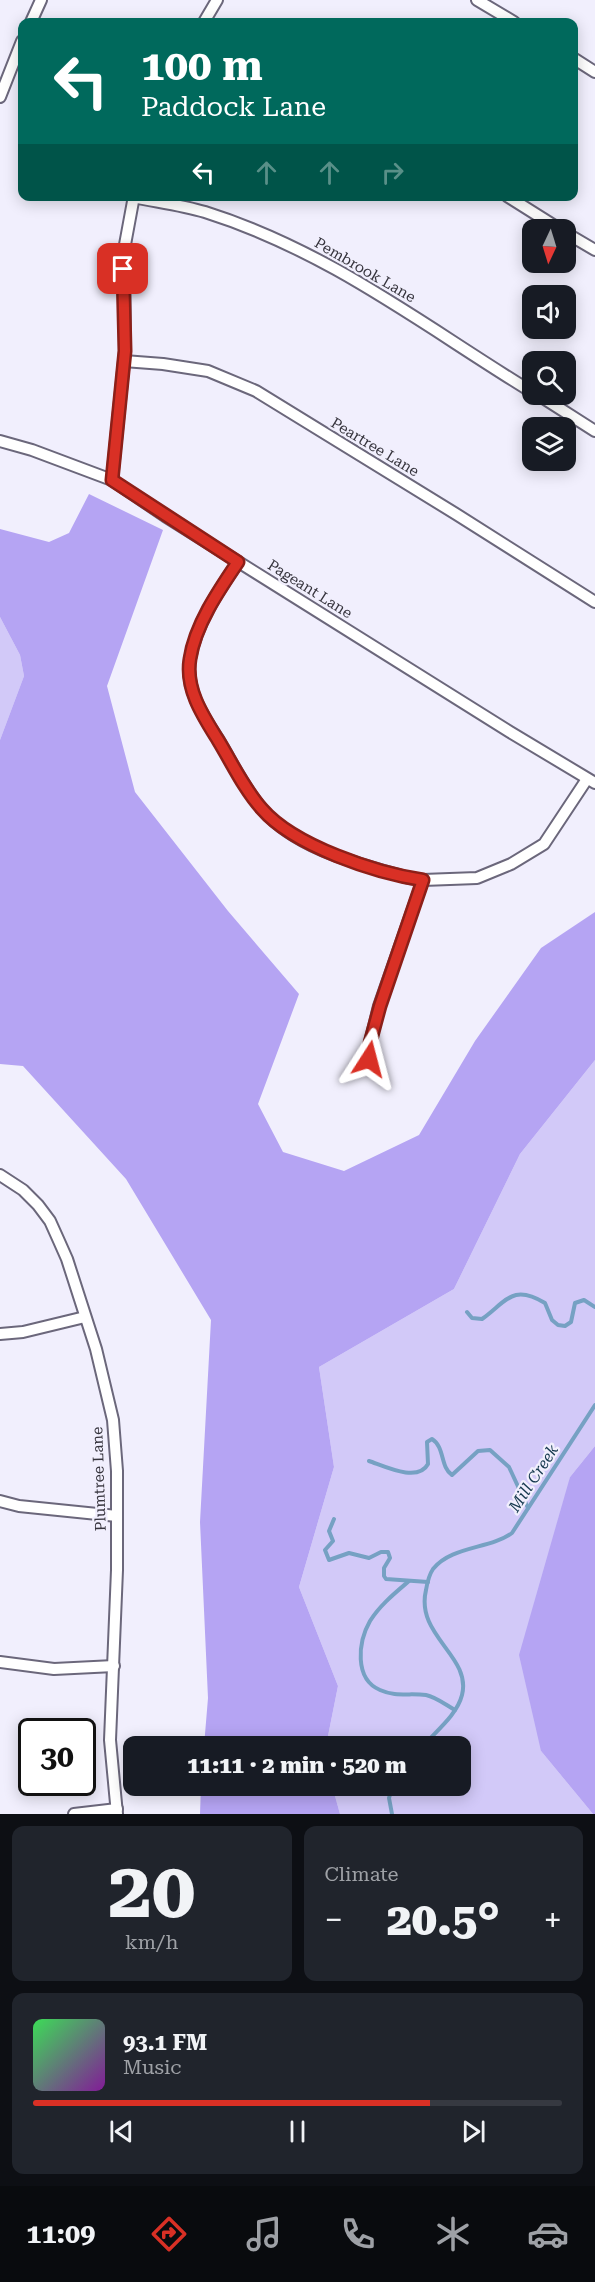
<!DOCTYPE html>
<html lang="en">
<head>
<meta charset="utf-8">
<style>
	:root { --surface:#171b24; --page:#20242c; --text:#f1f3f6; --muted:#9ea1a6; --line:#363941; --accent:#d93025 }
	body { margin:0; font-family:"Roboto Serif",serif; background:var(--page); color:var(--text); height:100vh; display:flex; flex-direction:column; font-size:22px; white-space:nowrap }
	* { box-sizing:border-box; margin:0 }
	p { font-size:20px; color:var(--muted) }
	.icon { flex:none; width:33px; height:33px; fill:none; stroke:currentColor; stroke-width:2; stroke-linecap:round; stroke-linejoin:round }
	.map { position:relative; height:1814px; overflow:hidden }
	.drawer { display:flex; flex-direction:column; gap:12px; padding:12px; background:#0d0f14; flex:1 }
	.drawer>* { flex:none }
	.hud { position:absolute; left:18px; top:18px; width:560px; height:183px; border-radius:12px; box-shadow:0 3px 15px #0003; background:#00695c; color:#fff; overflow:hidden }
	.needle { width:39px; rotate:184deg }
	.fabs { position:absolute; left:522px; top:219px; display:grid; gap:12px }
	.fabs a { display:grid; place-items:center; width:54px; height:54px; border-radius:12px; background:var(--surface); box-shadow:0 3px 15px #0003; font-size:30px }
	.speed { position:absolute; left:18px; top:1718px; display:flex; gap:12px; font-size:30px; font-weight:700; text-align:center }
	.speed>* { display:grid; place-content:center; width:78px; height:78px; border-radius:50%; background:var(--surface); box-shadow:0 3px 15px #0003; line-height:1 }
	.speed .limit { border:3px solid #111; border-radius:9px; background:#fff; color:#111 }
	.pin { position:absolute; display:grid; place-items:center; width:51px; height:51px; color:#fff; margin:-26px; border-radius:12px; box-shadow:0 3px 9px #0006 }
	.me { position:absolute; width:66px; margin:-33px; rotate:9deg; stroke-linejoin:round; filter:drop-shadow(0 0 4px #0008) }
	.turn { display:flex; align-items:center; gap:21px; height:126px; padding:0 24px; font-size:27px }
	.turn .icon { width:78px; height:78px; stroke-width:2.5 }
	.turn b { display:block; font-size:42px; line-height:51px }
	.lanes { display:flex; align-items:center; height:57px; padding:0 24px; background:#0003; justify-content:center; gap:30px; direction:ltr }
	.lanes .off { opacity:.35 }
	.big { font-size:45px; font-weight:800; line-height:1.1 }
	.drawer .card { flex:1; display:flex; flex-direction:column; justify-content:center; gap:9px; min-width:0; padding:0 21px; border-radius:12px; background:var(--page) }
	.drawer .dial { align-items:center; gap:0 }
	.dial b { font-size:78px; line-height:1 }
	.song { display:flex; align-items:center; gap:18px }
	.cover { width:72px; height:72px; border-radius:9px; background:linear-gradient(135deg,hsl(130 70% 55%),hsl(290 70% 35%)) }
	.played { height:6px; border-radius:3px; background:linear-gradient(90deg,var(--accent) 75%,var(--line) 75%) }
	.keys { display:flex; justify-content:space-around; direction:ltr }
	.heat { display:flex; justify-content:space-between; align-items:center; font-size:33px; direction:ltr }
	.drawer .tiles { flex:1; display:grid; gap:12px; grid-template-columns:1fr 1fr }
	.card:last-child { grid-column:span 2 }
	.trip { position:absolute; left:123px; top:1736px; width:348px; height:60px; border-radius:12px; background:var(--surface); box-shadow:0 3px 15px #0003; font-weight:800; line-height:60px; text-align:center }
	.menu { display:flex; height:96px; justify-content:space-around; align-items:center; background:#090b0e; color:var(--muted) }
	.menu .icon { width:42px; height:42px }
	.menu .current { color:var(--accent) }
	.menu b { font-size:27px; color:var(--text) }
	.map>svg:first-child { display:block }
	.green { fill:#d2c9f8 }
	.forest { fill:#b5a4f3 }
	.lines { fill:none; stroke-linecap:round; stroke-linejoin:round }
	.stream { stroke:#76a1c3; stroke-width:4 }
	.street-casing { stroke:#6b677b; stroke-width:14 }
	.street { stroke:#fff; stroke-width:10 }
	.route-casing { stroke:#8d1f18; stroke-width:15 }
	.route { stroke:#d93025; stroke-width:10 }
	.labels { text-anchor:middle; stroke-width:4.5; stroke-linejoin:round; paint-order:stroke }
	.street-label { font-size:15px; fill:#36343d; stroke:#f1effd }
	.water-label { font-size:16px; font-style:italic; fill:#16394f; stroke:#f1effd }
</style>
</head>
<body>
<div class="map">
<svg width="595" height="1814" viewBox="0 0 595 1814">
	<rect width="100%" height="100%" fill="#f1effd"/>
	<g class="green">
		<polygon points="0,617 20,655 24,676 0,740"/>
		<polygon points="595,1060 595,1446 570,1477 541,1751 593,1814 340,1814 332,1785 460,1785 460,1746 326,1746 338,1686 299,1587 334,1467 319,1367 454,1289 520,1154"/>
	</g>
	<g class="forest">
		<polygon points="89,494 163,530 107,686 135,792 228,911 299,994 258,1104 283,1152 344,1171 419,1135 475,1041 541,948 595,912 595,1060 520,1154 454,1289 319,1367 334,1467 299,1587 338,1686 326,1746 204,1746 208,1698 200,1522 211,1320 126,1179 23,1066 0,1064 0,740 24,676 20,655 0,617 0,529 49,542 69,533"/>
		<polygon points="595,1446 595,1814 593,1814 541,1751 519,1655 570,1477"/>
		<polygon points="201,1785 332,1785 340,1814 200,1814"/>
	</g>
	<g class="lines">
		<g class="stream">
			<path d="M467,1312L472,1318L482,1319C506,1302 512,1283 545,1303L552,1320L558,1325L565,1326L571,1322L575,1303L584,1300L595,1307"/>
			<path d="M369,1461C384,1466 418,1483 428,1464L427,1442L432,1439C445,1447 440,1467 452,1475L478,1451L490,1450L509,1467L528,1508"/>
			<polyline points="334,1519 329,1531 333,1541 325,1550 329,1560 349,1553 369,1558 381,1552 388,1552 390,1558 384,1568 384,1576 386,1579 428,1582"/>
			<path d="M409,1581C395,1593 380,1605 370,1621C358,1642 354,1679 380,1690C395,1697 410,1693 426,1695C436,1697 446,1705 455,1710"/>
			<path d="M423,1746C436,1731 457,1715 462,1695C472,1656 415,1636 426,1590C427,1584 429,1575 433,1569C451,1546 490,1549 512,1533L595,1405"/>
			<polyline points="380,1785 391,1789"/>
			<polyline points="392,1814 389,1798 393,1785"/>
		</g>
		<g class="street-casing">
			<g id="street">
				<polyline points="477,0 514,22"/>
				<polyline points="31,22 41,0"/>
				<polyline points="204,22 217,0"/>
				<polyline points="573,58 595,72"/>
				<polyline points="0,97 22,41"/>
				<polyline points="507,196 561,230"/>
				<path d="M133,197C157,202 182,205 205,212C329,251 424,326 532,392"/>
				<polyline points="566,233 595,250"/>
				<polyline points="124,361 163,364 208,371 256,391 456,514 595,602"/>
				<polyline points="537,394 595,431"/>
				<polyline points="0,441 32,450 112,480 165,516 510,732 595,783"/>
				<polyline points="112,480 125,351 124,250 134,196"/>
				<path d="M238,562C219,590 196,624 190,659C185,689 203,716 218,739C232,762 244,788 262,809C297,850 360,864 409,878L423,880L477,878L511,864L544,844L587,779"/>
				<polyline points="368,1059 370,1043 379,1006 423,880"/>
				<polyline points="0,1175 23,1190 38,1205 50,1221 59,1241 67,1259 96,1349 113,1420 117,1471 117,1570 110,1740 117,1814"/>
				<polyline points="0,1334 23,1332 85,1317"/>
				<polyline points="0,1501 19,1506 117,1516"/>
				<polyline points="0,1662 54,1669 114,1666"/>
				<polyline points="74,1814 117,1809"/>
			</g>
		</g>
		<use href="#street" class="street"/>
	</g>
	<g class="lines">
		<g class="route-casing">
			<path id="route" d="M123,269L125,351L112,480L238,562C219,590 195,625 190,659C185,689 203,716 218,740C232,763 244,789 262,809C294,846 376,873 423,880L380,1006L370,1043L369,1059"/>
		</g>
		<use href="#route" class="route"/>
	</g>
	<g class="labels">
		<g class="street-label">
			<text transform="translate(365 270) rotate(30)" y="5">Pembrook Lane</text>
			<text transform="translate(375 447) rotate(31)" y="5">Peartree Lane</text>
			<text transform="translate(310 589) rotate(32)" y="5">Pageant Lane</text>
			<text transform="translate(99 1479) rotate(-92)" y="5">Plumtree Lane</text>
		</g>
		<g class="water-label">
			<text transform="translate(533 1478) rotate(-57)" y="6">Mill Creek</text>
		</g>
	</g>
</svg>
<div class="fabs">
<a><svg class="needle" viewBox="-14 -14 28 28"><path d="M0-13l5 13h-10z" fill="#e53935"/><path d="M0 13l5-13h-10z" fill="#9ea1a6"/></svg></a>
<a><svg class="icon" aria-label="sound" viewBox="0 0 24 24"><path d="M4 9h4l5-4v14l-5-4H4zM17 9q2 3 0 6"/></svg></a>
<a><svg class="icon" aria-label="search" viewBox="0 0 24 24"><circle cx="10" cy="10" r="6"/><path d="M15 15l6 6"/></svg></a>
<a><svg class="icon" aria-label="layers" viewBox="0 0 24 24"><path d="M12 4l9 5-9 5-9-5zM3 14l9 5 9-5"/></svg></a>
</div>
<div class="speed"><div class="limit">30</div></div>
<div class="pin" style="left:123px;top:269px;background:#d93025"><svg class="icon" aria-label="arrive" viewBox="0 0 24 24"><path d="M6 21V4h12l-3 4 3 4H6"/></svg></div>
<svg class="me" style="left:369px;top:1059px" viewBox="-20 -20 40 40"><path d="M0-17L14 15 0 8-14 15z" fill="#d93025" stroke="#fff" stroke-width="4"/></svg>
<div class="trip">11:11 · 2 min · 520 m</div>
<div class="hud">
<div class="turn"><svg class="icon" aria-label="left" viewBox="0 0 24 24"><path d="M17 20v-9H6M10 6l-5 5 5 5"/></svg><div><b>100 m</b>Paddock Lane</div></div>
<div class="lanes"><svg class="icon" aria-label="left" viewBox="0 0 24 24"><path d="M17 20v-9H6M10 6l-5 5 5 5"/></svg><svg class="icon off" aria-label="ahead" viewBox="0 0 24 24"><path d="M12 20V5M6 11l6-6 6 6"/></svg><svg class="icon off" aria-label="ahead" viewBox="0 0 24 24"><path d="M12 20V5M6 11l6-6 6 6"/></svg><svg class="icon off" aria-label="right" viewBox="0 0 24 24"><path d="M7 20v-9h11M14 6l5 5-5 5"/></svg></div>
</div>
</div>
<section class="drawer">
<div class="tiles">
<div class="card dial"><b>20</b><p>km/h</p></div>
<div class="card"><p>Climate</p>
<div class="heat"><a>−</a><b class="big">20.5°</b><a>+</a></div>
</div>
<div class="card">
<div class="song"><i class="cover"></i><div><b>93.1 FM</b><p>Music</p></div></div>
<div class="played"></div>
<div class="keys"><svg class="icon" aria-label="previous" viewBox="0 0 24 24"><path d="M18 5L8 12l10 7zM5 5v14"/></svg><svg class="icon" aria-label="pause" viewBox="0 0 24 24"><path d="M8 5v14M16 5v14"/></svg><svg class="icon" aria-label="next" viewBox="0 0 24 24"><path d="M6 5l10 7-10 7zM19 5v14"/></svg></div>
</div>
</div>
</section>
<nav class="menu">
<b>11:09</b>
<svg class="icon current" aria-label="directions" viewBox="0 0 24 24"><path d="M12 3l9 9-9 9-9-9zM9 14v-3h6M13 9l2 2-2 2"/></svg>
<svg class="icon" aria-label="music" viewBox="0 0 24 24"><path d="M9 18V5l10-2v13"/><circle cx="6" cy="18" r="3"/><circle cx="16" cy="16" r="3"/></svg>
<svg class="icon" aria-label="phone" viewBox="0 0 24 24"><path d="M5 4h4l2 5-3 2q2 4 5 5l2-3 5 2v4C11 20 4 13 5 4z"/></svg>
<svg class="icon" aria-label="climate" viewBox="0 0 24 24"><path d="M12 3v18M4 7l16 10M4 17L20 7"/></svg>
<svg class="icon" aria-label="car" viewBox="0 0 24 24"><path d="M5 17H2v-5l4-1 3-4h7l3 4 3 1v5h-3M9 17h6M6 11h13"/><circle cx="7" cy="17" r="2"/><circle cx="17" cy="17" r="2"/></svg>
</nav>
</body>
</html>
